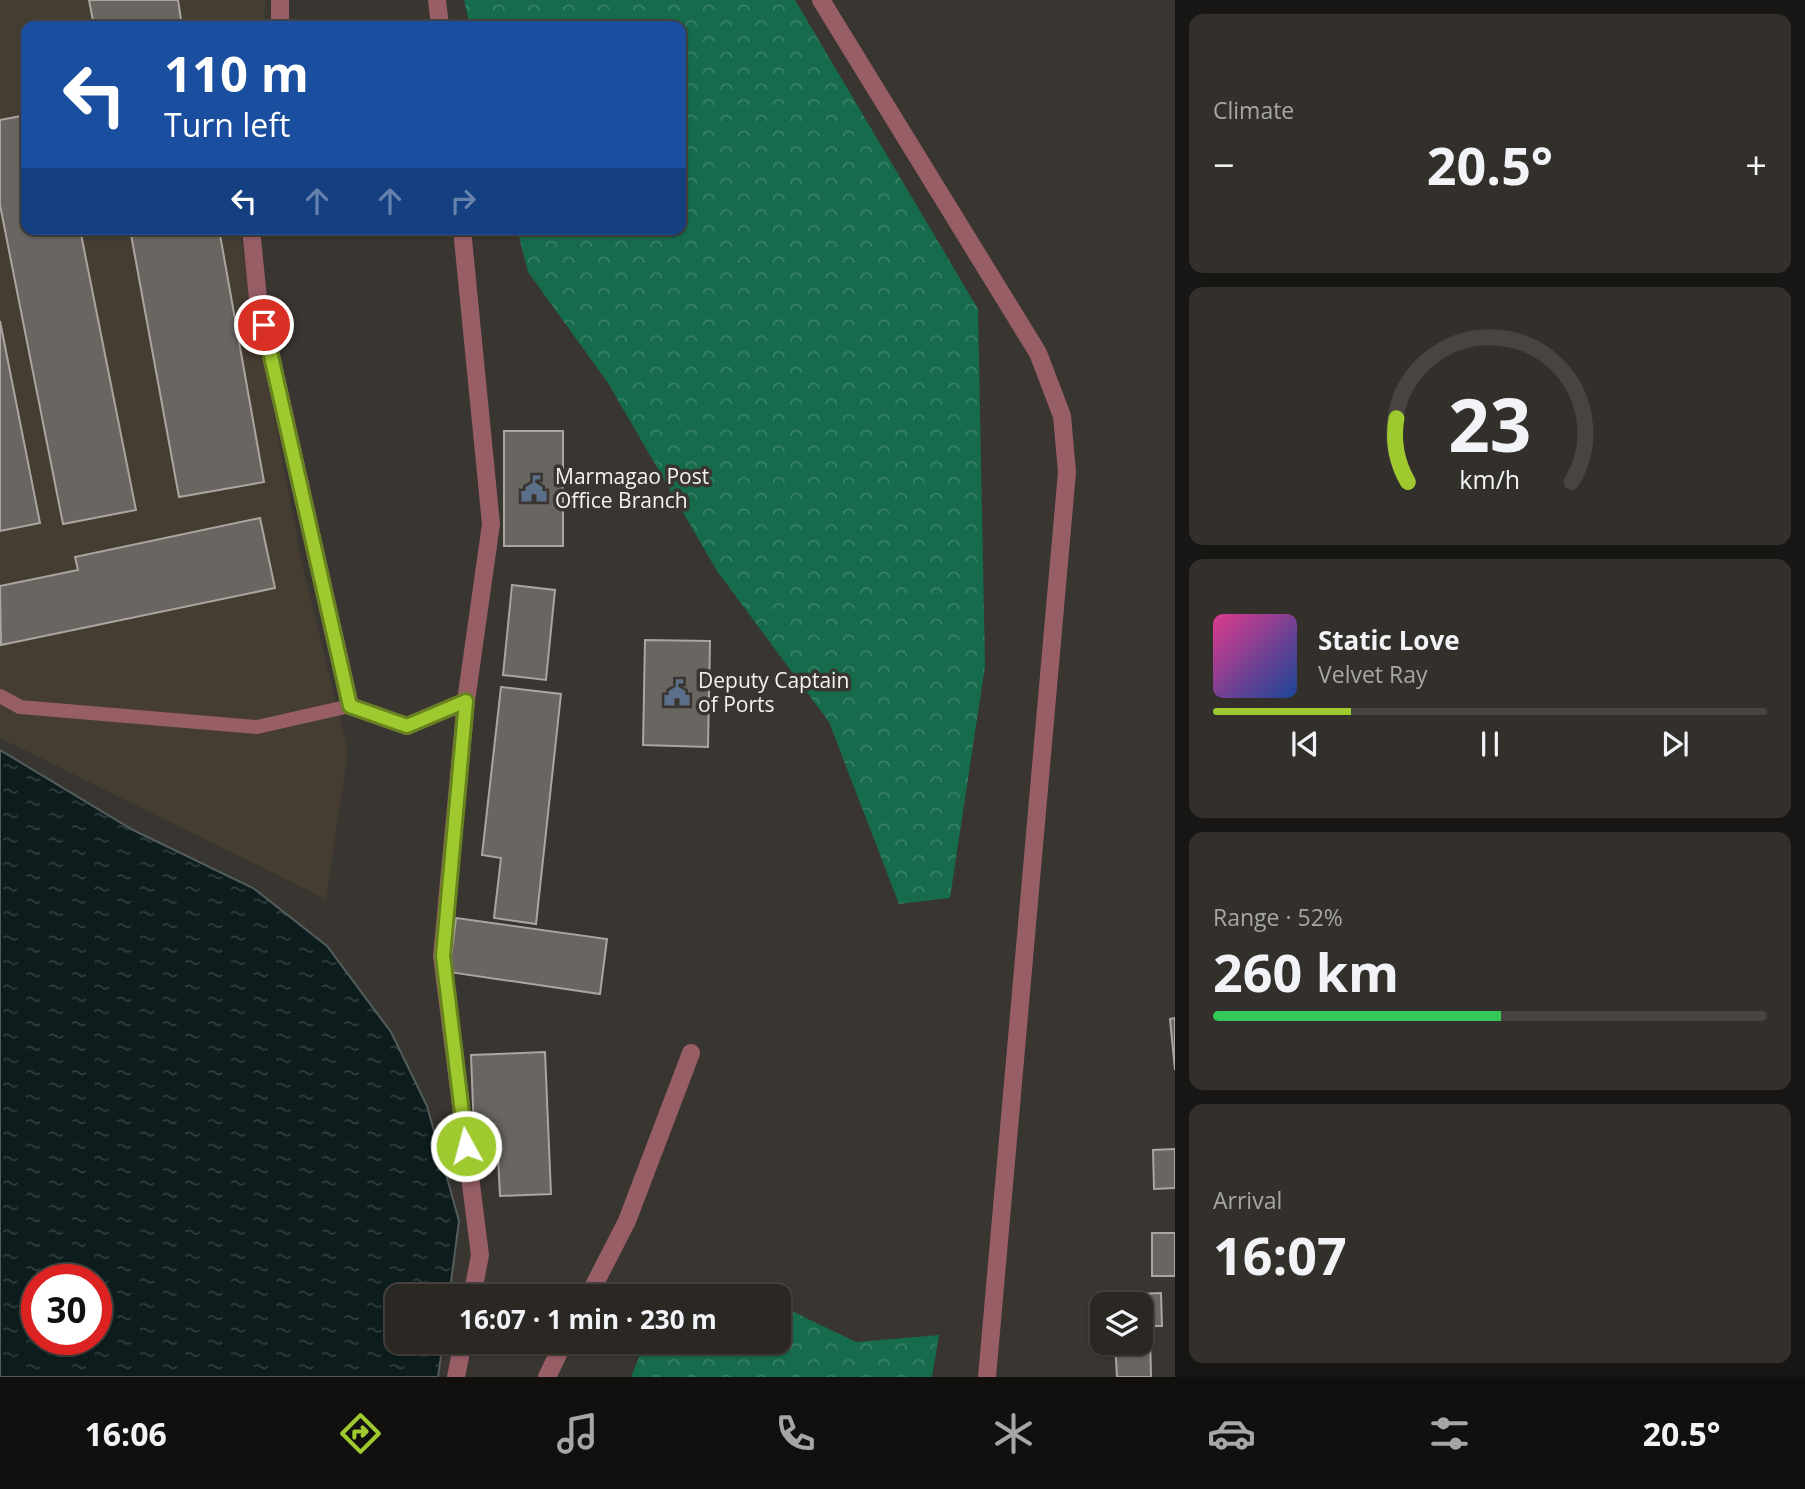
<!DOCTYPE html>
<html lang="en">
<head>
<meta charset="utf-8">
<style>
	:root { --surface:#2b2824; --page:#33302c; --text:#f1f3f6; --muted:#a6a6a6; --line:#474441; --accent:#9eca2f }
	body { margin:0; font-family:"Open Sans",sans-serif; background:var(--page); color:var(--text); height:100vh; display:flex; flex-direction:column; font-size:26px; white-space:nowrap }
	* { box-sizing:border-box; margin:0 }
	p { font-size:23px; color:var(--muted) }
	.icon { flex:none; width:38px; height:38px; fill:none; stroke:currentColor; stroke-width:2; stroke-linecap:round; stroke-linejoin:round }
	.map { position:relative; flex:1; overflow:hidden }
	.sheet { display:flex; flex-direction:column; gap:14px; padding:14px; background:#181614; width:630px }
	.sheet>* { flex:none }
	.top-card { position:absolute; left:21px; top:21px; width:665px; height:214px; border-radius:14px; box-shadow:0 2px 5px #0004,0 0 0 2px var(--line); background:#1a4fa0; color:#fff; overflow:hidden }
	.fabs { position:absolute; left:1090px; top:1292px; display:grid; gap:14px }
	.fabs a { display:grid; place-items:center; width:63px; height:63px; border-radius:14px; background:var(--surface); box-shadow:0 2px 5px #0004,0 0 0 2px var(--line); font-size:35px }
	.speed { position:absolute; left:21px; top:1264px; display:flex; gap:14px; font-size:35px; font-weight:700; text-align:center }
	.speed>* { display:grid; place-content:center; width:91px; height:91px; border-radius:50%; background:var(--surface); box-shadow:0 2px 5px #0004,0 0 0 2px var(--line); line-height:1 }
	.speed .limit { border:10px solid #d22; background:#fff; color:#111 }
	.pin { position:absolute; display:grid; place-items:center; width:60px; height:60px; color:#fff; margin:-30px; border:4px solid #fff; border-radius:50%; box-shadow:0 2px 7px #0007 }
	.me { position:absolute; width:77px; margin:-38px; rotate:353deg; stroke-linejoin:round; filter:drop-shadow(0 0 5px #0008) }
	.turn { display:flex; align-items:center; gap:24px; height:147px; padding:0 28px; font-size:32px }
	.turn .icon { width:91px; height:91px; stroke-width:2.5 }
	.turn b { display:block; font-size:49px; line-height:60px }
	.lanes { display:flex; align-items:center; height:66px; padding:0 28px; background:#0003; justify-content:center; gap:35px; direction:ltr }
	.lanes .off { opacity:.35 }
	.big { font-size:52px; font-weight:700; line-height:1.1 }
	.sheet .widget { flex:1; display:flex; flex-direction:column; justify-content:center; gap:10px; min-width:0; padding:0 24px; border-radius:14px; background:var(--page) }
	.sheet .dial { align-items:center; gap:0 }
	.dial svg { height:182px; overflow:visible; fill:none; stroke:var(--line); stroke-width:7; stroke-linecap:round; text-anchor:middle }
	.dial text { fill:var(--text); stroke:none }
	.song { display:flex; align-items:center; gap:21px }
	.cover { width:84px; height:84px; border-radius:10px; background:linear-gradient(135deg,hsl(330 70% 55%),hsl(220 70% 35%)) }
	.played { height:7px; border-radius:4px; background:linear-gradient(90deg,var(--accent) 25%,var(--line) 25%) }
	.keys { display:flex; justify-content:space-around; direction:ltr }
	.heat { display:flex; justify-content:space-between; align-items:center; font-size:38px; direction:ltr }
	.charge { height:10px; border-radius:5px; background:linear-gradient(90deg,#34c759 52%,var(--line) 0) }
	.trip { position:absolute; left:385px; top:1284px; width:406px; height:70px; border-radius:14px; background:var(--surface); box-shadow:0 2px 5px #0004,0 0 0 2px var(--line); font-weight:700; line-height:70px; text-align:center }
	.menu { display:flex; height:112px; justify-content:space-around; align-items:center; background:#11100e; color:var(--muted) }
	.menu .icon { width:49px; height:49px }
	.menu .on { color:var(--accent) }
	.menu b { font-size:32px; color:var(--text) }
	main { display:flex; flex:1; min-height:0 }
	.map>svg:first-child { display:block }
	.built { fill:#453d32 }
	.forest { fill:url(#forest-crowns) }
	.water { fill:url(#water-ripples); stroke:#535d5d; stroke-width:2; fill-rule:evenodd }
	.building { fill:#696560; stroke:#aaa59f; stroke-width:2 }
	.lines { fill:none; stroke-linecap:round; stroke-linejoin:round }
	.service { stroke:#985e66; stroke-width:14 }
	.minor { stroke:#985e66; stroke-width:18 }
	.tertiary { stroke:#985e66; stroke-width:18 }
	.route-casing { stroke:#67831f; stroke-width:18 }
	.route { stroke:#9eca2f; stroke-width:12 }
	.labels { text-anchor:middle; stroke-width:7; stroke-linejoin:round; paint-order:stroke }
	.poi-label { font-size:21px; fill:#f5f3f0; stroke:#393530; text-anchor:start }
</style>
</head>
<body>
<main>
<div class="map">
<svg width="1175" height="1377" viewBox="0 0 1175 1377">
	<defs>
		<pattern id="forest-crowns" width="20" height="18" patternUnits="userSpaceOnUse" patternTransform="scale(1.75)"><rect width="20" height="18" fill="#166b4d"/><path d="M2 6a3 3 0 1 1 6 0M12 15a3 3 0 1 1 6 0" fill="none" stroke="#388167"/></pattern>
		<pattern id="water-ripples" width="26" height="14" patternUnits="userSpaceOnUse" patternTransform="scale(1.75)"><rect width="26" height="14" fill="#0d1d1e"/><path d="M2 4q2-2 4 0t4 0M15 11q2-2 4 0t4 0" fill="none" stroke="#313e3f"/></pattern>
	</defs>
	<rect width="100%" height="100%" fill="#393530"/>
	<polygon class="built" points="0,0 266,0 263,26 26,26 26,229 239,229 302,564 348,751 326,899 0,738"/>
	<g class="forest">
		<polygon points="464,0 795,0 978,309 985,666 950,898 899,904 829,722 717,571 608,383 528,272 517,229 681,229 681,26 470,26"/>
		<polygon points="779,1305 856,1342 939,1335 932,1377 631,1377 645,1342 779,1342"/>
	</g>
	<path class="water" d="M0,750L133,830L253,888L327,946L391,1032L427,1106L459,1221L449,1297H397V1342H443L438,1377H0ZM37,1279H96V1339H37Z"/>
	<g class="building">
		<polygon points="89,0 178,0 182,26 94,26"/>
		<polygon points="26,115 26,229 80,229 136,510 63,524 0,205 0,120"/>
		<polygon points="130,229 219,229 264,482 179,497"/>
		<polygon points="0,321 40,523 0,531"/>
		<rect x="504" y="431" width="59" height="115"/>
		<polygon points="260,518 275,588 1,645 0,586 78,570 75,557"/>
		<polygon points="512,585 555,590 546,680 503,675"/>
		<polygon points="645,640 710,641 708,747 643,745"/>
		<polygon points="501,687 561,694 536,924 494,918 501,858 482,855"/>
		<polygon points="456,918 607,939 600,994 449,972"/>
		<polygon points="1175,1018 1175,1070 1170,1019"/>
		<polygon points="545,1052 551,1194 500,1196 498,1156 475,1157 471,1055"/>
		<polygon points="1175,1149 1175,1188 1154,1189 1153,1150"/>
		<rect x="1152" y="1233" width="23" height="43"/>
		<polygon points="1161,1293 1162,1326 1141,1326 1141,1304 1109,1304 1109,1295"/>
		<polygon points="1141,1331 1150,1331 1151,1377 1117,1377 1115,1342 1141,1342"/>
	</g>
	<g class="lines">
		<polyline class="service" points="0,696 20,707 257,727 350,706"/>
		<g class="minor">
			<polyline points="280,0 280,26"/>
			<polyline points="821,0 1038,353 1062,416 1067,472 987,1377"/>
			<polyline points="251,229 258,298 350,706"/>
			<polyline points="466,701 442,956 480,1255 472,1297"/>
			<polyline points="588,1297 627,1221 691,1053"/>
			<polyline points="456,1377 463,1342"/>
			<polyline points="547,1377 564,1342"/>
		</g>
		<g class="tertiary">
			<polyline points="437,0 440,26"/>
			<polyline points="350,706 407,726 466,701 491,524 462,229"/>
		</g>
	</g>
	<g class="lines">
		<g class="route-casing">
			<polyline id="route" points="264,325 350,706 407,726 466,701 443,956 466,1146"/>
		</g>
		<use href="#route" class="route"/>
	</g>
	<defs>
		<g id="civic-bare" transform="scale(2.1)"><path d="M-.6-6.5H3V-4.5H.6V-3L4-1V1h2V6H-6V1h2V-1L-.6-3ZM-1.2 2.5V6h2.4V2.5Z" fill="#5c6f8a" stroke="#393530" stroke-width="2.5" paint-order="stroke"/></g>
	</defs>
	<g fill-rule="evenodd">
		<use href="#civic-bare" x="534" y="489"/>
		<use href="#civic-bare" x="677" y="693"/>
	</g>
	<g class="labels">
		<g class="poi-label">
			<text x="555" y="484">Marmagao Post<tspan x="555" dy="24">Office Branch</tspan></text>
			<text x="698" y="688">Deputy Captain<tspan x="698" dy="24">of Ports</tspan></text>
		</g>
	</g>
</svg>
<div class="fabs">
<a><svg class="icon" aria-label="layers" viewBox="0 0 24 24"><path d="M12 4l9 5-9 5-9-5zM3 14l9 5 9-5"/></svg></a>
</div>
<div class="speed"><div class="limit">30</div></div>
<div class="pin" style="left:264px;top:325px;background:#d93025"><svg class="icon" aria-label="arrive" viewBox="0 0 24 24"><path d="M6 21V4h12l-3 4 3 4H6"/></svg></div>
<svg class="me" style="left:466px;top:1146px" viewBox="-20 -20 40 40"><circle r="17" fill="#9eca2f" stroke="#fff" stroke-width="3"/><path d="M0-11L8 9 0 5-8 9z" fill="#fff"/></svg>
<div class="trip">16:07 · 1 min · 230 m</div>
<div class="top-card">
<div class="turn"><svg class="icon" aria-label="left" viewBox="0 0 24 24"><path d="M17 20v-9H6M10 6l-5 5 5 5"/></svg><div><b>110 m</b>Turn left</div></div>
<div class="lanes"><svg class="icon" aria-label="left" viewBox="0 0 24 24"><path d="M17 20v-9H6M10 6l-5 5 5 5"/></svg><svg class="icon off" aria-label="ahead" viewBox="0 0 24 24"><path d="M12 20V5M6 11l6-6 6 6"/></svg><svg class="icon off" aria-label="ahead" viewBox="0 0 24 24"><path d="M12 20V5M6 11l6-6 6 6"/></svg><svg class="icon off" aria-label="right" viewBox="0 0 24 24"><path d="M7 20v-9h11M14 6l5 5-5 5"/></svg></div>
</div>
</div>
<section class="sheet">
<div class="widget"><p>Climate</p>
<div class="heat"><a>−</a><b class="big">20.5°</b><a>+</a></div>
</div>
<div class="widget dial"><svg viewBox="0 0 100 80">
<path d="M14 69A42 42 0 1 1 86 69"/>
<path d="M14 69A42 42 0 0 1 9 41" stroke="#9eca2f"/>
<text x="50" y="56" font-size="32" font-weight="700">23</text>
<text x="50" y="72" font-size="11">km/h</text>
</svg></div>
<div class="widget">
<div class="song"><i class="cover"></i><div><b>Static Love</b><p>Velvet Ray</p></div></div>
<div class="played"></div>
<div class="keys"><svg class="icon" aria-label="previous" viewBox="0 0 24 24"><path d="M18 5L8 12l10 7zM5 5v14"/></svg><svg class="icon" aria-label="pause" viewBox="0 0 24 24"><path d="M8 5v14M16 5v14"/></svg><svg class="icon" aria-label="next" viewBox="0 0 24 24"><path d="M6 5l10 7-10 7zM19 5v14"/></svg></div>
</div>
<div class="widget"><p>Range · 52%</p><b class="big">260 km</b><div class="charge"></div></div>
<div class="widget"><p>Arrival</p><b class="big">16:07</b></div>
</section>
</main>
<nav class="menu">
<b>16:06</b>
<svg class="icon on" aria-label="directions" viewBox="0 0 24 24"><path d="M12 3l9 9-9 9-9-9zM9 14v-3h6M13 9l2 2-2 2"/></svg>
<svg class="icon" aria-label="music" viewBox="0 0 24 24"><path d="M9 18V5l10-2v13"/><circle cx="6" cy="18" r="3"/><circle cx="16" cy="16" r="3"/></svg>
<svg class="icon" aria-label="phone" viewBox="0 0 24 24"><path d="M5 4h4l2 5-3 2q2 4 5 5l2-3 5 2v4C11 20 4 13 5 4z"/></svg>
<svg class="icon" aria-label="climate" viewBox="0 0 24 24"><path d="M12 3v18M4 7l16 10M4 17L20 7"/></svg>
<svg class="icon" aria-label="car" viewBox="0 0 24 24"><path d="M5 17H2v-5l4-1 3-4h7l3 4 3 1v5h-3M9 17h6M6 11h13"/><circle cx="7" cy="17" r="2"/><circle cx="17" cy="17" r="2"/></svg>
<svg class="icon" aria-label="filters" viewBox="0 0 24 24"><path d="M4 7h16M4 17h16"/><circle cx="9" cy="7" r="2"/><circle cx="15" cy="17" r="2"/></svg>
<b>20.5°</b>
</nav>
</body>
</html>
